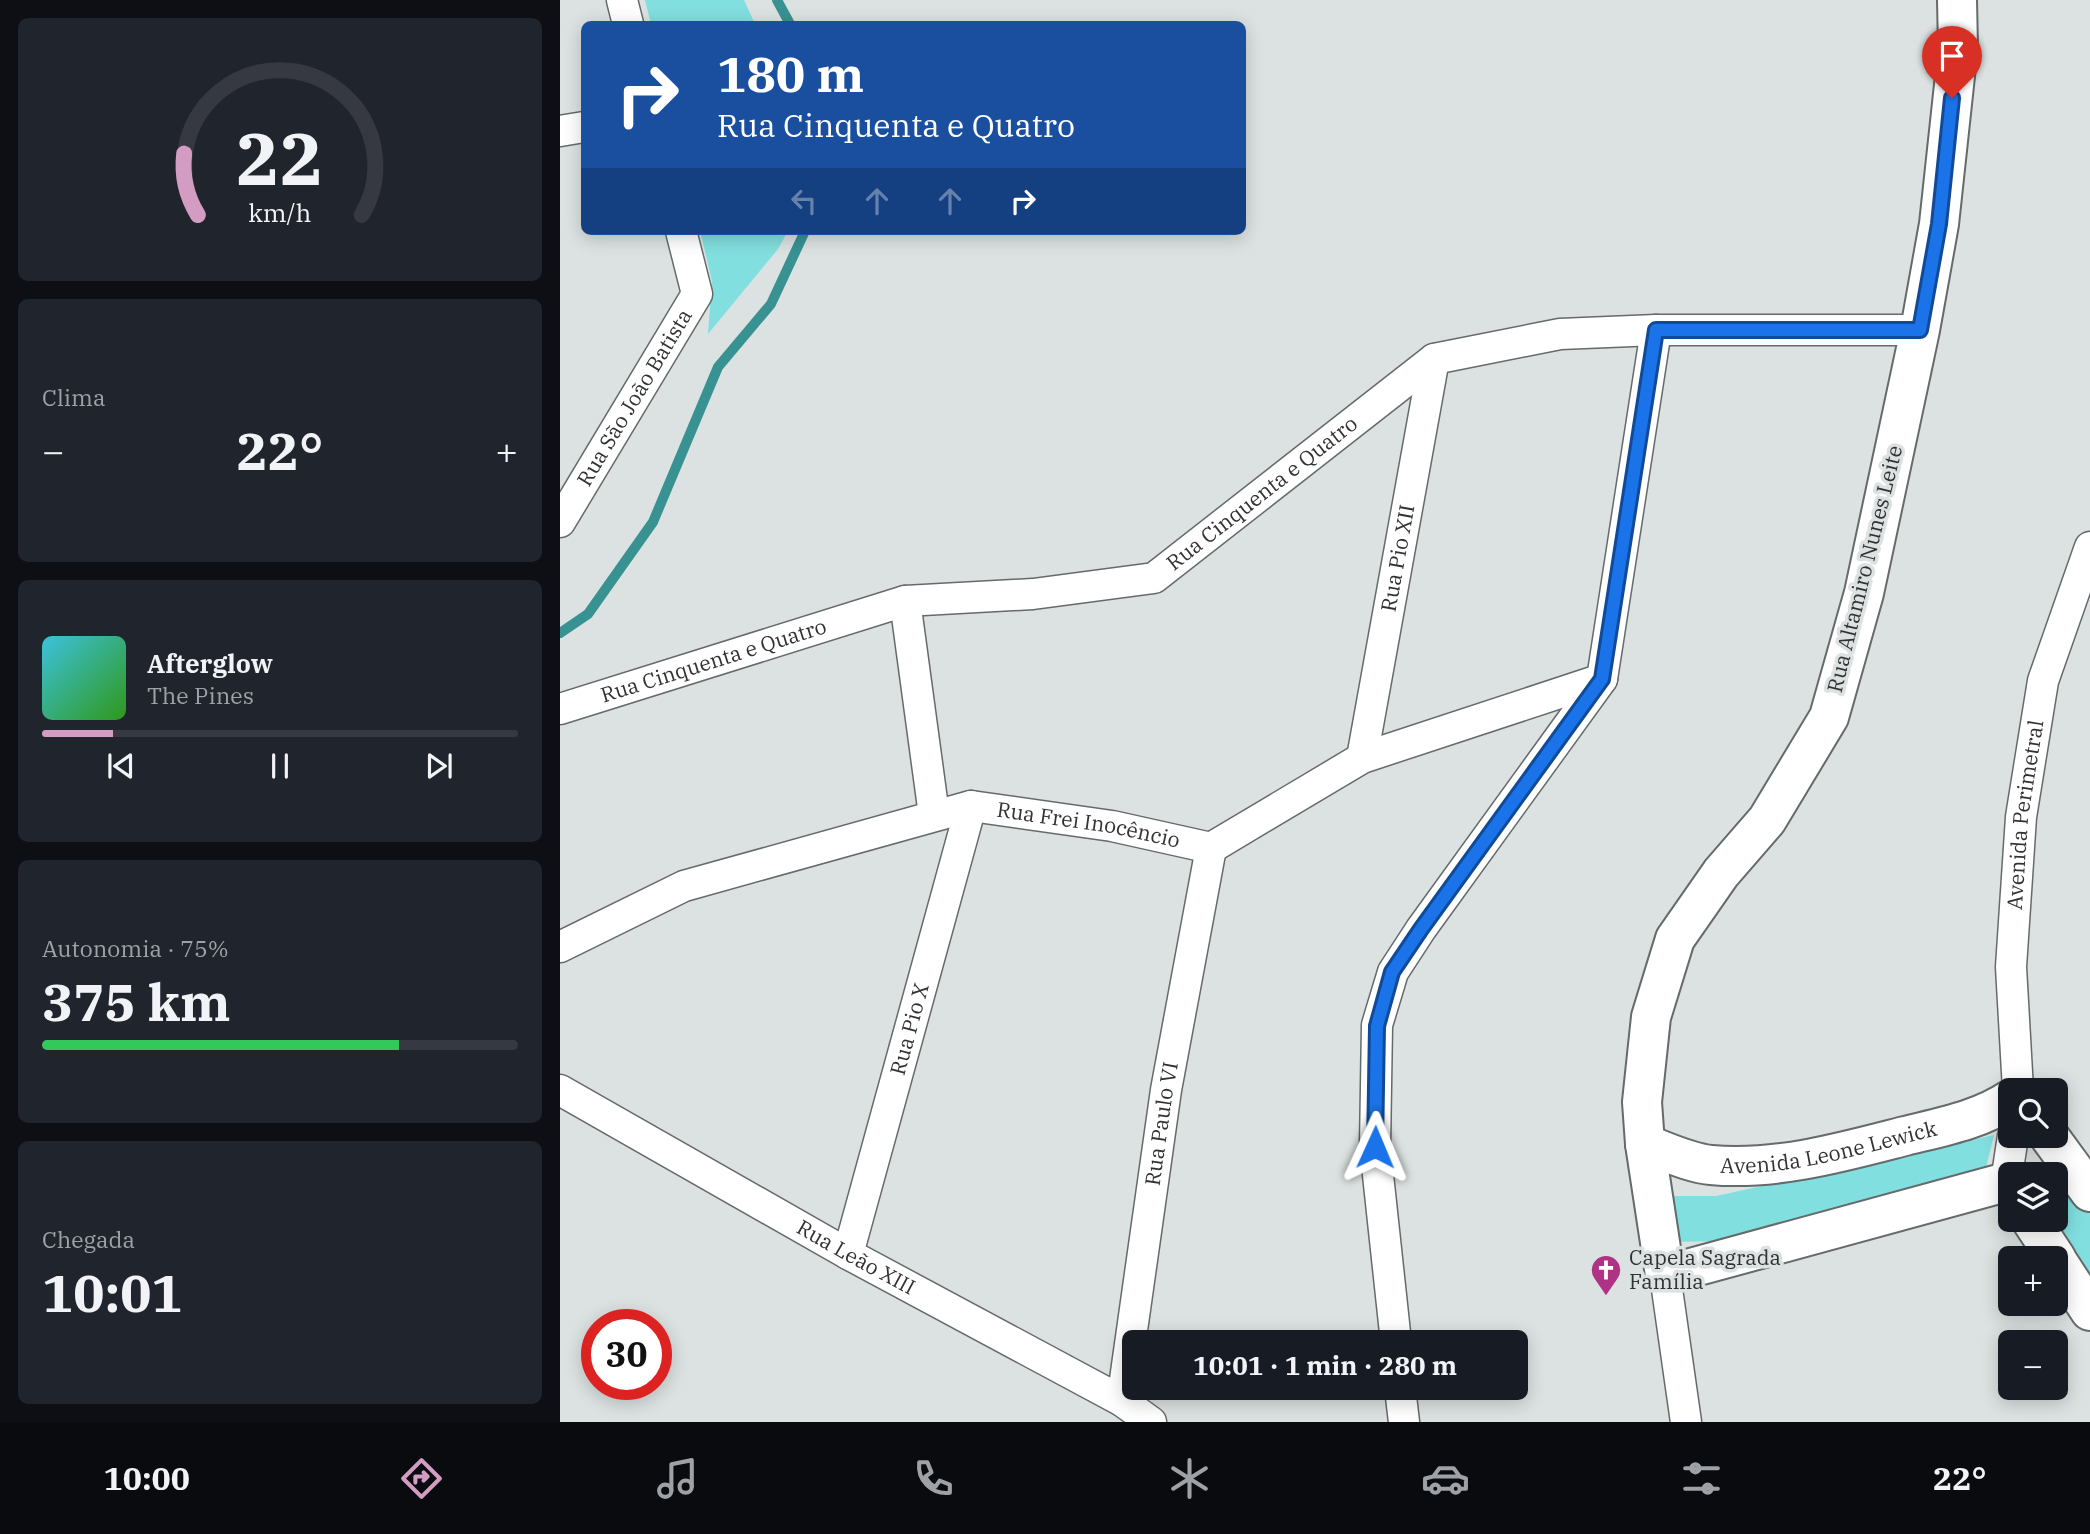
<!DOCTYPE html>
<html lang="pt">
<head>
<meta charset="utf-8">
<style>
	:root { --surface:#171b24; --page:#20242c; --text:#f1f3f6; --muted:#9ea1a6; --line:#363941; --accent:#d39dc3 }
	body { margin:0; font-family:"IBM Plex Serif",serif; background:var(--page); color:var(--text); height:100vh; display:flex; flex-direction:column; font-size:26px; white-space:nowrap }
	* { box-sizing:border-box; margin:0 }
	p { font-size:23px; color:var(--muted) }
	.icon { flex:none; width:38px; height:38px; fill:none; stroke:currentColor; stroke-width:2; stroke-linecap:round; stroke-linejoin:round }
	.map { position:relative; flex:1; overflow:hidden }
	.panel { display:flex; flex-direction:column; gap:18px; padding:18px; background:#0d0f14; width:560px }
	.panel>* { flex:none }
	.top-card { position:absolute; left:21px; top:21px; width:665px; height:214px; border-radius:10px; box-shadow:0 4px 18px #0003; background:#1a4fa0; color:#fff; overflow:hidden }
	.tools { position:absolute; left:1438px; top:1078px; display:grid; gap:14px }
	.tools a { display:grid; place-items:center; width:70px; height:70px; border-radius:10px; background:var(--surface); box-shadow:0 4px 18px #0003; font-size:35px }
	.speed { position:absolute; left:21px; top:1309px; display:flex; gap:14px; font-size:35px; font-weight:700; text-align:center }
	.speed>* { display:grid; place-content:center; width:91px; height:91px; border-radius:50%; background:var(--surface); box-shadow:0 4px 18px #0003; line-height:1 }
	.speed .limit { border:10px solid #d22; background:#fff; color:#111 }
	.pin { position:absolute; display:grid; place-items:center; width:60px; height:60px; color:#fff; margin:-72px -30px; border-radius:50% 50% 50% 0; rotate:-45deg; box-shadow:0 0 7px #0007 }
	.pin .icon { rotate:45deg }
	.me { position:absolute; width:77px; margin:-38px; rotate:1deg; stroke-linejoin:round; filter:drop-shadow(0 0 5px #0008) }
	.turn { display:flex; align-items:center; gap:24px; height:147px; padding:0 21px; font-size:32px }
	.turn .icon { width:91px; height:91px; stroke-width:2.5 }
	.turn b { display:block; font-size:49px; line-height:60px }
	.lanes { display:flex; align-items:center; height:66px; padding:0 21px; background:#0003; justify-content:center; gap:35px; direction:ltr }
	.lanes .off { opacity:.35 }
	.big { font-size:52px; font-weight:800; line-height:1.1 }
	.panel .tile { flex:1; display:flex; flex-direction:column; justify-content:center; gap:10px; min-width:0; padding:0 24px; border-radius:10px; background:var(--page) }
	.panel .dial { align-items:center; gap:0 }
	.dial svg { height:182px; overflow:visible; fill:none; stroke:var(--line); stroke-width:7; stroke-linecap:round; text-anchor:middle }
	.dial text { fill:var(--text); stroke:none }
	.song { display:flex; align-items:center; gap:21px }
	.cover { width:84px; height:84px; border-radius:10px; background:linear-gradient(135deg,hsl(190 70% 55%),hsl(110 70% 35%)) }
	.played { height:7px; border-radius:4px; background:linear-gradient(90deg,var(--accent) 15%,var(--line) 15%) }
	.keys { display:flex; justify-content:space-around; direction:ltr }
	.heat { display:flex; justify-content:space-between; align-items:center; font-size:38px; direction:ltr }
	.charge { height:10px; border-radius:5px; background:linear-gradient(90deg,#34c759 75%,var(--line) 0) }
	.trip { position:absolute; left:562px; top:1330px; width:406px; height:70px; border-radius:10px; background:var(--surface); box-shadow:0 4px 18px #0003; font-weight:800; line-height:70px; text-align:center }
	.dock { display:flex; height:112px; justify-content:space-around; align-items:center; background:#090b0e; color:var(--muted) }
	.dock .icon { width:49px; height:49px }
	.dock .active { color:var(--accent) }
	.dock b { font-size:32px; color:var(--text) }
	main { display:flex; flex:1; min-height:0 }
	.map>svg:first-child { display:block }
	.green { fill:#82dfdf }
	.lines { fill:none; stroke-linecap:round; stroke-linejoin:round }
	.stream { stroke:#389292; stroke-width:10 }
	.minor-casing { stroke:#656a6a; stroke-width:33 }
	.secondary-casing { stroke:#656a6a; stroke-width:42 }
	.minor { stroke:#fff; stroke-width:30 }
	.secondary { stroke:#fff; stroke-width:38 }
	.route-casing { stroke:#114b97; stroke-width:18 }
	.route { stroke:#1a73e8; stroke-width:12 }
	.labels { text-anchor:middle; stroke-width:7; stroke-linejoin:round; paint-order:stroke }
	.street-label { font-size:21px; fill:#313333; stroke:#dce2e1 }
	.poi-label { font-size:21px; fill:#313333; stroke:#dce2e1; text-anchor:start }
</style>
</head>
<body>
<main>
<section class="panel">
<div class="tile dial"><svg viewBox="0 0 100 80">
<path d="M14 69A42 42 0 1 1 86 69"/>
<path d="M14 69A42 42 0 0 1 8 42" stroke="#d39dc3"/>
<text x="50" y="56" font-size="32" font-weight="700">22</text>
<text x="50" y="72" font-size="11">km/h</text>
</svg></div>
<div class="tile"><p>Clima</p>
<div class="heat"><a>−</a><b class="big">22°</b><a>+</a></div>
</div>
<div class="tile">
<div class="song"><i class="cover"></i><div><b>Afterglow</b><p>The Pines</p></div></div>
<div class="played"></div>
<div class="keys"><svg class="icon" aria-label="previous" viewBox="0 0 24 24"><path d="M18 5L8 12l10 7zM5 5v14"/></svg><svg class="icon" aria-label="pause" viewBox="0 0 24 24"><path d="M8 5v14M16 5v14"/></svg><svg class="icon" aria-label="next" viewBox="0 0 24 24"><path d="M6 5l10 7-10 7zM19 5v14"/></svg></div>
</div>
<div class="tile"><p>Autonomia · 75%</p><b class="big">375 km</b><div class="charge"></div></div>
<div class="tile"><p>Chegada</p><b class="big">10:01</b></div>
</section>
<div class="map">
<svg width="1530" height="1422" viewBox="0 0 1530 1422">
	<rect width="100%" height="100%" fill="#dce2e1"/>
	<g class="green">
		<polygon points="85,0 184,0 195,24 91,24"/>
		<polygon points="140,231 228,231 218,249 148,334 152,281"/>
		<polygon points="1434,1135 1424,1176 1161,1241 1113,1242 1111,1196 1156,1196"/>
		<polygon points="1498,1160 1530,1206 1530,1278 1492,1220 1496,1220 1496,1174 1488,1174"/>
	</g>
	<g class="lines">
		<g class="stream">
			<polyline points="217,0 230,24"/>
			<polyline points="0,633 28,614 93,522 158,367 211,304 245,231"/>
		</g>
		<g class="minor-casing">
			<g id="minor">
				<polyline points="62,0 68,24"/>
				<polyline points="0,131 24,127"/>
				<path id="s1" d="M0,522L137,294L121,231"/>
				<polyline points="345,601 374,815"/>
				<path id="s2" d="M0,709L345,601L473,594L594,578L874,359L1000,334L1096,330H1360"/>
				<path id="s3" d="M802,758L874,359"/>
				<path id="s4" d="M0,947L124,886L411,806L552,826L651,848L802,758L1042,679"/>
				<path id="s5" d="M0,1090L288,1254L562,1401L591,1422"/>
				<path id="s6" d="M1458,1090L1451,967L1461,817L1483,681L1530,547"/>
				<polyline points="1446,1182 1453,1136"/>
				<path id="s7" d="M288,1254L411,806"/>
				<polyline points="1105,1275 1126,1422"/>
				<polyline points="836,1342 815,1147 817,1025 833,972 861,929 1042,679 1096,330"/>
				<polyline points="840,1388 844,1422"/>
				<path id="s8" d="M562,1401L606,1090L651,848"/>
			</g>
		</g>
		<g class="secondary-casing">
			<g id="secondary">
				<polyline points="1397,0 1398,48 1379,224 1360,330 1304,593 1269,717 1207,820 1161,873 1115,939 1091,1017 1082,1102 1085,1144 1105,1275 1446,1182 1451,1188"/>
				<polyline points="1489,1136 1530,1192"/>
				<path id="s9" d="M1085,1144C1105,1151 1129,1163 1151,1165C1216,1171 1283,1152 1345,1136C1381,1127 1420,1120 1451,1099"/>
				<polyline points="1471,1220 1496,1258"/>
				<polyline points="1496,1259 1530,1311"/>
			</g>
		</g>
		<use href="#minor" class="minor"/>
		<use href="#secondary" class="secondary"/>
	</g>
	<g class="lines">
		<g class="route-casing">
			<polyline id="route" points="815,1147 817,1026 832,972 861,929 1042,679 1096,330 1360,330 1379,224 1392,98"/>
		</g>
		<use href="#route" class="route"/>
	</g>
	<defs>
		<g id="church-pin" transform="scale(1.575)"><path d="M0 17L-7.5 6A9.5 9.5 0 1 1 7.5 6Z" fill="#af3384" stroke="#dce2e1"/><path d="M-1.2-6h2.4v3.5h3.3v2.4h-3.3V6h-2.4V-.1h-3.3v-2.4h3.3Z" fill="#fff"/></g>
	</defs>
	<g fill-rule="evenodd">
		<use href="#church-pin" x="1046" y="1270"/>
	</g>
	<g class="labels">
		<g class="street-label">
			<text dy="7" stroke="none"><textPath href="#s1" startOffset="145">Rua São João Batista</textPath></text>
			<text dy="7" stroke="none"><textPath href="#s2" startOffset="749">Rua Cinquenta e Quatro</textPath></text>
			<text dy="7" stroke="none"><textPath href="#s3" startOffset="203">Rua Pio XII</textPath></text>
			<text transform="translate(1305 569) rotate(-76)" y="7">Rua Altamiro Nunes Leite</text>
			<text dy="7" stroke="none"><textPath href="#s2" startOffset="161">Rua Cinquenta e Quatro</textPath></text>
			<text dy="7" stroke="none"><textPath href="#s6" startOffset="276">Avenida Perimetral</textPath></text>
			<text dy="7" stroke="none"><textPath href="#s4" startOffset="555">Rua Frei Inocêncio</textPath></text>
			<text dy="7" stroke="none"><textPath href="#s7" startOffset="233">Rua Pio X</textPath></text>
			<text dy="7" stroke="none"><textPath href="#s8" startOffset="280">Rua Paulo VI</textPath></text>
			<text dy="7" stroke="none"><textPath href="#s9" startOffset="189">Avenida Leone Lewick</textPath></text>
			<text dy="7" stroke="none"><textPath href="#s5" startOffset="340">Rua Leão XIII</textPath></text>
		</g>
		<g class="poi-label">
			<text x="1069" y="1265">Capela Sagrada<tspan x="1069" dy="24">Família</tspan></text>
		</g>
	</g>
</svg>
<div class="tools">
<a><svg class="icon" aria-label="search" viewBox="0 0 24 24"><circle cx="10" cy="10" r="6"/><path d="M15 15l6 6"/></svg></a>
<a><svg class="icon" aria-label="layers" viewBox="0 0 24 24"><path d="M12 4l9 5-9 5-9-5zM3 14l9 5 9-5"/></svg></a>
<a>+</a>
<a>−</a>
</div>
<div class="speed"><div class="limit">30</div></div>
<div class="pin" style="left:1392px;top:98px;background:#d93025"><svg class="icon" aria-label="arrive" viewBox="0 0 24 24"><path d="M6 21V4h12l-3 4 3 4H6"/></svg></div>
<svg class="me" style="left:815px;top:1147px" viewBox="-20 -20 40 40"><path d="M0-17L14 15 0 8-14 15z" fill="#1a73e8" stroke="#fff" stroke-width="4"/></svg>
<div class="trip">10:01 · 1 min · 280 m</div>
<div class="top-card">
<div class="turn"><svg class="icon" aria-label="right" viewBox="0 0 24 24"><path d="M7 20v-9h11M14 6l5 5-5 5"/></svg><div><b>180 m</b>Rua Cinquenta e Quatro</div></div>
<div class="lanes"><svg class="icon off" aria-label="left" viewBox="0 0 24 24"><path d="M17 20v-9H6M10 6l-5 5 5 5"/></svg><svg class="icon off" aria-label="ahead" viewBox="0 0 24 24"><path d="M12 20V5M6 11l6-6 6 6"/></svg><svg class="icon off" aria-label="ahead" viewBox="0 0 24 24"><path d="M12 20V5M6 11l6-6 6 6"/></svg><svg class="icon" aria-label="right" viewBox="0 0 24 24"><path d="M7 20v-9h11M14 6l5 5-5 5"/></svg></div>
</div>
</div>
</main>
<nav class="dock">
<b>10:00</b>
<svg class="icon active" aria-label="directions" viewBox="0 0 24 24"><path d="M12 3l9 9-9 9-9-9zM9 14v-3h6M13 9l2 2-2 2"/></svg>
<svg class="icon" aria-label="music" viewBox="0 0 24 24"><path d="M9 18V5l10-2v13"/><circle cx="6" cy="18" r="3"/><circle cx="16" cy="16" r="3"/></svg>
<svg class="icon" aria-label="phone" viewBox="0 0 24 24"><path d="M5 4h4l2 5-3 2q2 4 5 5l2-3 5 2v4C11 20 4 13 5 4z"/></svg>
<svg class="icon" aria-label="climate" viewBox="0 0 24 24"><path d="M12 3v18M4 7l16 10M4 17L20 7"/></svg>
<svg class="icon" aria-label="car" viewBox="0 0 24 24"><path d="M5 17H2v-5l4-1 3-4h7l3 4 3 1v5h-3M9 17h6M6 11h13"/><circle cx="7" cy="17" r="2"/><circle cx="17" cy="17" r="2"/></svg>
<svg class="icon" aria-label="filters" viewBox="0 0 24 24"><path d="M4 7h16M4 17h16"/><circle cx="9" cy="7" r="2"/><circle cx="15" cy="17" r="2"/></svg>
<b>22°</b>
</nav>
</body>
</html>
